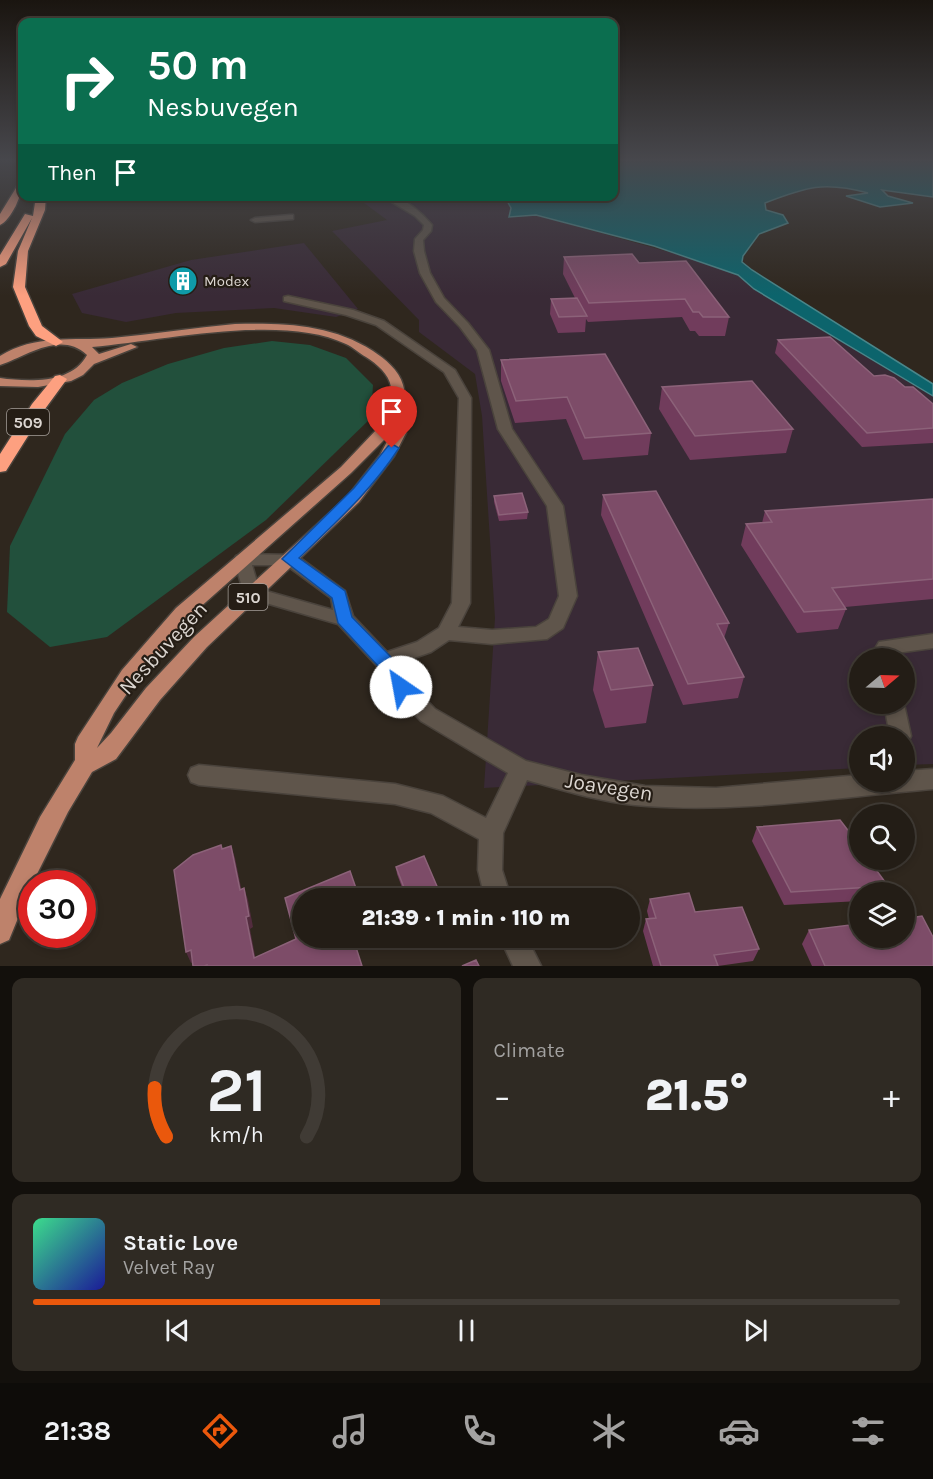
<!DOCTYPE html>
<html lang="en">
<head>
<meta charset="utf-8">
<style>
	:root { --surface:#231d16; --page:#2f2a23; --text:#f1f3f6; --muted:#a3a2a1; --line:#403b35; --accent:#ea580c }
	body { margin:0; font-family:Karla,sans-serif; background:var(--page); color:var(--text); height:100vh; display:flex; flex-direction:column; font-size:22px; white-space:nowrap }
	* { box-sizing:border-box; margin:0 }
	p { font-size:20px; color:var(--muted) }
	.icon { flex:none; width:33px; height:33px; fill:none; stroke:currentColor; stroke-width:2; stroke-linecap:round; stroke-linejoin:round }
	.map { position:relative; height:966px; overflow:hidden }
	.sheet { display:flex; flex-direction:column; gap:12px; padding:12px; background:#13100c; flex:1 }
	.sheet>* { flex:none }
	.hud { position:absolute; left:18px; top:18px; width:600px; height:183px; border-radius:12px; box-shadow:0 3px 9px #0003,0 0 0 2px var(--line); background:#0b6e4f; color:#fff; overflow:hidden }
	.needle { width:39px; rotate:71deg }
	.controls { position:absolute; left:849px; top:648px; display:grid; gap:12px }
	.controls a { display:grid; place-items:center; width:66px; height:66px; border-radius:50%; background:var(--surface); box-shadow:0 3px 9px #0003,0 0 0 2px var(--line); font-size:30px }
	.speed { position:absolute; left:18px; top:870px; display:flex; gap:12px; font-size:30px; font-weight:700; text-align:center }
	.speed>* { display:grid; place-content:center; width:78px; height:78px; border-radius:50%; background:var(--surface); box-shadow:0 3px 9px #0003,0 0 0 2px var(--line); line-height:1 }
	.speed .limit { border:9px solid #d22; background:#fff; color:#111 }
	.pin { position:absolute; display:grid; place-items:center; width:51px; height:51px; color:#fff; margin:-62px -26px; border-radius:50% 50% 50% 0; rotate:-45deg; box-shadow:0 0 6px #0007 }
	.pin .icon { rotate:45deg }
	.me { position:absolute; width:66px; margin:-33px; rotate:327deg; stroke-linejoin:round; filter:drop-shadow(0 0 4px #0008) }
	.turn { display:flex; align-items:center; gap:21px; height:126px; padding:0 30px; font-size:27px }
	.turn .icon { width:78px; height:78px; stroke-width:2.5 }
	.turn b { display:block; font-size:42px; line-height:51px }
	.then { display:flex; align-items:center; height:57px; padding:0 30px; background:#0003; gap:12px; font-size:22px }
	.big { font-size:45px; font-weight:800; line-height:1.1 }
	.sheet .tile { flex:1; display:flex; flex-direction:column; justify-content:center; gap:9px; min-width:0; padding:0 21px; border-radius:12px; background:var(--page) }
	.sheet .dial { align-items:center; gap:0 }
	.dial svg { height:156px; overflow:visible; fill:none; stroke:var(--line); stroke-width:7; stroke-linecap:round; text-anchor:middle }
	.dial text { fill:var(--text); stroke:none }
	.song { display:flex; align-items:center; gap:18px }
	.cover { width:72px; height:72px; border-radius:9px; background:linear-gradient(135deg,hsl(150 70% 55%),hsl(240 70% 35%)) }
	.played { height:6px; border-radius:3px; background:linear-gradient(90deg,var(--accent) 40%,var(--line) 40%) }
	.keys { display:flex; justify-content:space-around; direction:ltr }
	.heat { display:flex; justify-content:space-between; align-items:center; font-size:33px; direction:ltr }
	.sheet .tiles { flex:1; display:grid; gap:12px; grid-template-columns:1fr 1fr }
	.tile:last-child { grid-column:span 2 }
	.trip { position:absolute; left:292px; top:888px; width:348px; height:60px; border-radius:30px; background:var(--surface); box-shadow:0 3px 9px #0003,0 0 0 2px var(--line); font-weight:800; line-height:60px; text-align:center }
	.tabs { display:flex; height:96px; justify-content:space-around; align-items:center; background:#0e0c09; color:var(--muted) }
	.tabs .icon { width:42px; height:42px }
	.tabs .active { color:var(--accent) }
	.tabs b { font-size:27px; color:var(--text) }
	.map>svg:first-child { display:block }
	.industrial { fill:#392a36; fill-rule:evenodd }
	.green { fill:#22503c }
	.water { fill:#0c646c; stroke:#4a868a; stroke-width:1.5 }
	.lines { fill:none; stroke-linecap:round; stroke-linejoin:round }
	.minor-casing { stroke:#4a433c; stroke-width:3 }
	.major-casing { stroke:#4a433c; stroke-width:3 }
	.highway-casing { stroke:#4a433c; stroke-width:3 }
	.minor { fill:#5f554b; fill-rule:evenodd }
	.major { fill:#be826b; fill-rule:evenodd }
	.highway { fill:#fda080; fill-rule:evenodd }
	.wall { fill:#713c5c }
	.shaded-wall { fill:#522c3e }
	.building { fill:#7d4c68; stroke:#8c6279; stroke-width:1.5 }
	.route { fill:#1a73e8; stroke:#114b97; stroke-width:1.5 }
	.labels { text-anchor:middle; stroke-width:4.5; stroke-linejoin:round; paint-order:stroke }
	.far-poi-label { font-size:15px; fill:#dcd6d1; stroke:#251d15; text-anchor:start }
	.shield { fill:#251d15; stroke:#a59e99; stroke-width:1.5 }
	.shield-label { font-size:16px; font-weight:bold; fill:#dcd6d1 }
	.near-street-label { font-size:21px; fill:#dcd6d1; stroke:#251d15 }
</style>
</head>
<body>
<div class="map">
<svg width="933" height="966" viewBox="0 0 933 966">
	<rect width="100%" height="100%" fill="#2f271e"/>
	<g class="industrial">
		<path d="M356,197H505L511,208L510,217L536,215L701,261L738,275L754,289L933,396V764L905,765L904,736H860L859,768L484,788L495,618L482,416L475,374L419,332V320L332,231L387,220ZM860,658H904V704H860Z"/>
		<polygon points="304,243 358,309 336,317 274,308 176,313 126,322 82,313 72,294 191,260"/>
	</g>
	<polygon class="green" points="272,341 310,345 346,358 373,385 371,418 266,520 107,637 50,647 7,612 10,546 65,434 94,400 122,383 168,364 224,348"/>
	<path class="water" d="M614,160H933V197L882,190L888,196L913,203L880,207L846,196L868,193C824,181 806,187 765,203L766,210L783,215L788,223L759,234L743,256L742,262L752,270L933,384V396L754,289L738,275L654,246L536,215L509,217L511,208L505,197L614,196Z"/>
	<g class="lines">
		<g class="minor-casing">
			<g id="minor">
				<path d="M390,197C405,197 423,214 432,225L431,231L423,240L424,251L430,273L444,298L468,323L489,350L512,429L563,506L577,596L563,628L547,639L492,644L449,640L431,652L397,664L408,681L435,709L526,761L581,775L645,786L716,788L860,775V782H904V771L933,769V789C839,797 742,813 647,806C607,804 566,791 527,780L503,833L502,870L511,898H485L478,870L479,839L431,813L395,804L199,785L191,782L188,775L191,768L199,765L395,784L443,796L486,818L508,773L421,721L394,693L377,666L338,624L245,597L234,560L236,556L242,554L296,555L345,591L353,616L387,652L417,642L439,628L452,603L459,398L444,372L376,325L346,315L284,301V297L288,296L353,310L384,321L455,370L471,398L470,603L458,627L492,630L536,627L549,619L559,596L547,506L498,429L477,350L460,327L436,302L420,273L414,251L415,239L423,230L424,225L415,216L390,201ZM252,565H286L331,598L333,610L259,589Z"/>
				<polygon points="290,215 293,215 293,219 255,222 251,220 255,218"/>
				<polygon points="933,634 933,648 896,653 896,658 877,658 876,647 879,642"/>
				<polygon points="884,704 904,704 911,736 908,742 904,743 904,736 890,736"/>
				<polygon points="500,938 527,938 541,966 513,966"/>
			</g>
		</g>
		<g class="major-casing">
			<path id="major" d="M235,324C284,323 331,324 373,351C385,359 399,370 403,385C407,398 403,413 401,426L406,433L394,456L359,502L207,647L160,700L116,759L92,772L68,812L32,884L9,940L0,944V899L40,817L75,760V744L78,737L122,670L176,608L341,467L378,428L388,424C390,412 393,399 391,387C389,374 377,364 366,357C359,353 353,347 346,344C282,313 162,341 92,347L99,354L131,344L137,347L94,364L83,375L71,381L38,387L0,386V378C29,382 72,384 87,355C60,330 26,357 0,365V356C35,334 73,341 112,338C153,334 194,328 235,324ZM392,432L380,455L348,496L194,637L146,688L111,733L97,748L114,713L136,680L188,618L351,473Z"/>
		</g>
		<g class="highway-casing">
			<g id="highway">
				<path d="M22,182C23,194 11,220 0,225V214L19,183Z"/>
				<polygon points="36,196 46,196 45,210 28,251 25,287 42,326 63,342 56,346 36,336 29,326 13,287 18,251 32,218 6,264 0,267 0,255 25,214 33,216"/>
				<polygon points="60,375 67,379 45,409 6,471 0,472 0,454 32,404 55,376"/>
			</g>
		</g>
		<use href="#minor" class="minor"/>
		<use href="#major" class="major"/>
		<use href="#highway" class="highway"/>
	</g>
	<g class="wall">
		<polygon points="564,257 639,263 729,317 725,336 699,336 695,331 690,331 682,317 588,322 586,319 585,332 558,333 550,314 551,299 575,298 563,274"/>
		<polygon points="778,340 905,387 933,404 933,443 862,447 775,353"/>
		<polygon points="501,360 651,433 648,455 583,460 566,419 515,423 501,381"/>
		<polygon points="662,387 793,429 786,453 690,460 659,409"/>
		<polygon points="603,495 729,623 724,638 744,677 738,698 683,705 601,515"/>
		<polygon points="494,496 528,512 527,519 499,521 494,502"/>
		<polygon points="933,499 933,599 845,607 846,609 838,629 797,633 741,545 746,524 762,523 765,511"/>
		<polygon points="598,652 653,685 646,723 605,728 593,690"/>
		<polygon points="757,827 888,886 884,892 860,892 860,901 784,905 752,841"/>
		<polygon points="396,867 442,898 406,898 397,874"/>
		<polygon points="650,899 695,912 759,949 753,961 718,966 653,966 643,931 646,919 649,919 647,911"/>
		<polygon points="809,930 853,932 933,966 812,966 802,944"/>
	</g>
	<g class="shaded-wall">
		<polygon points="231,846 235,858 244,902 240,890"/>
		<polygon points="244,888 248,900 253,927 250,929 257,966 254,958 246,917"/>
		<polygon points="191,950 196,961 191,963 186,952"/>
	</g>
	<g class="building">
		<polygon points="632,254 639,263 686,261 729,317 703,317 699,312 693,312 685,299 589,303 564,257"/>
		<polygon points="577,298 587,316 559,317 551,299"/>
		<polygon points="830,337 874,376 885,375 894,378 905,387 913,387 933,404 933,428 867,433 778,340"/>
		<polygon points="605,354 651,433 585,438 567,397 516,401 501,360"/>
		<polygon points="752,381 793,429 695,436 662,387"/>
		<polygon points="656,491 729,623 717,624 744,677 688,684 603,495"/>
		<polygon points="522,493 528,512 499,515 494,496"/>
		<polygon points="933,499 933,579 832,588 846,609 804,612 746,524 772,522 765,511"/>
		<polygon points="638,648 653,685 611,690 598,652"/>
		<polygon points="840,820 860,846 860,860 869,860 888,886 791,892 757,827"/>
		<polygon points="221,845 222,849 231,846 240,890 244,888 249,916 246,917 254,958 296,939 285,898 350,871 359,897 355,898 303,898 303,938 353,938 362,966 207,966 207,965 204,966 193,966 191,950 186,952 174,870 193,855"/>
		<polygon points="424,856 442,898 408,898 396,867"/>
		<polygon points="689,893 695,912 742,907 759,949 714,955 718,966 661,966 646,919 656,918 650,899"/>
		<polygon points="922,916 933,937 933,966 825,966 809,930 850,925 853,932 860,932 860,938 904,938 904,919"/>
		<polygon points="476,960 479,966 462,966"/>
	</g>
	<linearGradient id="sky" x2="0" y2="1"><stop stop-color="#1a1510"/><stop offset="0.54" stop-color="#47474c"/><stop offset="1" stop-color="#47474c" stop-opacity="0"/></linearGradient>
	<rect width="933" height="296" fill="url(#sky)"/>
	<path class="route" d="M392,444L399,448C372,490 335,523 299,558L345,591L352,617L390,656L410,687L408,693L401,695L395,693L378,666L338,623L332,598L282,559L354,488L388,446Z"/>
	<defs>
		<g id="building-disc" transform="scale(1.5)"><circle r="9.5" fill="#0f9aa8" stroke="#251d15"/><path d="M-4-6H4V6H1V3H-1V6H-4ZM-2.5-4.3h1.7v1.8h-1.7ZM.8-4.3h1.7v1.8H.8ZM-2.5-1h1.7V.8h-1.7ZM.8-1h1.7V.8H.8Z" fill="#fff"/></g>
	</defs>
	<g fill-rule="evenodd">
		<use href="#building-disc" x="183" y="281"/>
	</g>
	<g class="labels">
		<g class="far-poi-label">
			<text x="204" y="286">Modex</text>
		</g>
		<g class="shield">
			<rect x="7" y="409" width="42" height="26" rx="4.5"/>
			<rect x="228.5" y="584" width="39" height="26" rx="4.5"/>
		</g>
		<g class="shield-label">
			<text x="28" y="428">509</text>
			<text x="248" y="603">510</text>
		</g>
		<g class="near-street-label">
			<text transform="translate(163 648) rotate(-47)" y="7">Nesbuvegen</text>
			<text transform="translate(609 787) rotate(9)" y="7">Joavegen</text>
		</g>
	</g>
</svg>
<div class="controls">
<a><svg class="needle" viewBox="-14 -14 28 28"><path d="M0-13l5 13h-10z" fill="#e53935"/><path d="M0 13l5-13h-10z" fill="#a3a2a1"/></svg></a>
<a><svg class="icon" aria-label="sound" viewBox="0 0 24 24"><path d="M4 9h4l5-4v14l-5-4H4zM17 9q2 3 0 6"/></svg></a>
<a><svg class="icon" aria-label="search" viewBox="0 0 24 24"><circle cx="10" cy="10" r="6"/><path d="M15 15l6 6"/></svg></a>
<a><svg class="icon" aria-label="layers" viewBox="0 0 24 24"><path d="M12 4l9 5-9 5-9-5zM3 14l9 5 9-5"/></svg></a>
</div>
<div class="speed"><div class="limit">30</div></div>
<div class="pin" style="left:392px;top:448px;background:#d93025"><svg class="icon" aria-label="arrive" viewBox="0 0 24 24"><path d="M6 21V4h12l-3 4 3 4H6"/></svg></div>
<svg class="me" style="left:401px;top:687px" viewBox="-20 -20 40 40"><circle r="19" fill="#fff"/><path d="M0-13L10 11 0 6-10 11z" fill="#1a73e8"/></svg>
<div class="trip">21:39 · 1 min · 110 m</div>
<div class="hud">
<div class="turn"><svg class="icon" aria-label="right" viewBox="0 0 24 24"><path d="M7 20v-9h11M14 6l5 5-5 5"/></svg><div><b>50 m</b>Nesbuvegen</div></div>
<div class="then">Then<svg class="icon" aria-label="arrive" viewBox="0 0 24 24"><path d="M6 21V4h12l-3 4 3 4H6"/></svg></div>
</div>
</div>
<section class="sheet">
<div class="tiles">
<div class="tile dial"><svg viewBox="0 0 100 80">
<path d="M14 69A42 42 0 1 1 86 69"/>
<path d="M14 69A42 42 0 0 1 8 44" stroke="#ea580c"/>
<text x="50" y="56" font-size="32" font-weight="700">21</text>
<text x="50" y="72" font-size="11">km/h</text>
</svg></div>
<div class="tile"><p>Climate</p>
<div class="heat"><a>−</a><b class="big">21.5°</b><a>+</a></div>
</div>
<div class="tile">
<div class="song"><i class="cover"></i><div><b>Static Love</b><p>Velvet Ray</p></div></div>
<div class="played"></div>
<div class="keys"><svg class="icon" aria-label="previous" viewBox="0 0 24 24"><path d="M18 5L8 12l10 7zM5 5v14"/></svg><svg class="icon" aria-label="pause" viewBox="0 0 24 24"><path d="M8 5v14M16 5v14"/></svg><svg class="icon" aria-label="next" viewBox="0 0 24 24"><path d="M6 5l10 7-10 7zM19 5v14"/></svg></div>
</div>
</div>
</section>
<nav class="tabs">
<b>21:38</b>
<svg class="icon active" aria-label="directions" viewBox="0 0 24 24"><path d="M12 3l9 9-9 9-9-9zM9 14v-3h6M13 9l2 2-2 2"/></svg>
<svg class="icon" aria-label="music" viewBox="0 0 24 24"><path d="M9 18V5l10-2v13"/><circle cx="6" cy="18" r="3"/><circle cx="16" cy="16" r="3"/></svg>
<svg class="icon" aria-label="phone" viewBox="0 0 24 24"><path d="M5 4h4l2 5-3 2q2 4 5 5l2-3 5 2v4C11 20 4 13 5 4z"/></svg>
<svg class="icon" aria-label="climate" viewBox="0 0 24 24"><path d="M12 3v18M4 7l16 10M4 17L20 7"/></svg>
<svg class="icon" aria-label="car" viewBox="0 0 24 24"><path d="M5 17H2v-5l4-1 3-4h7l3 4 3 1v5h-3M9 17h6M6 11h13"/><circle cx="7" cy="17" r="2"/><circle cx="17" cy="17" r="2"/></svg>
<svg class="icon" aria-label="filters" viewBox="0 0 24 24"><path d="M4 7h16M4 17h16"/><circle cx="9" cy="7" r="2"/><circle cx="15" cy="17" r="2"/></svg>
</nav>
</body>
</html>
